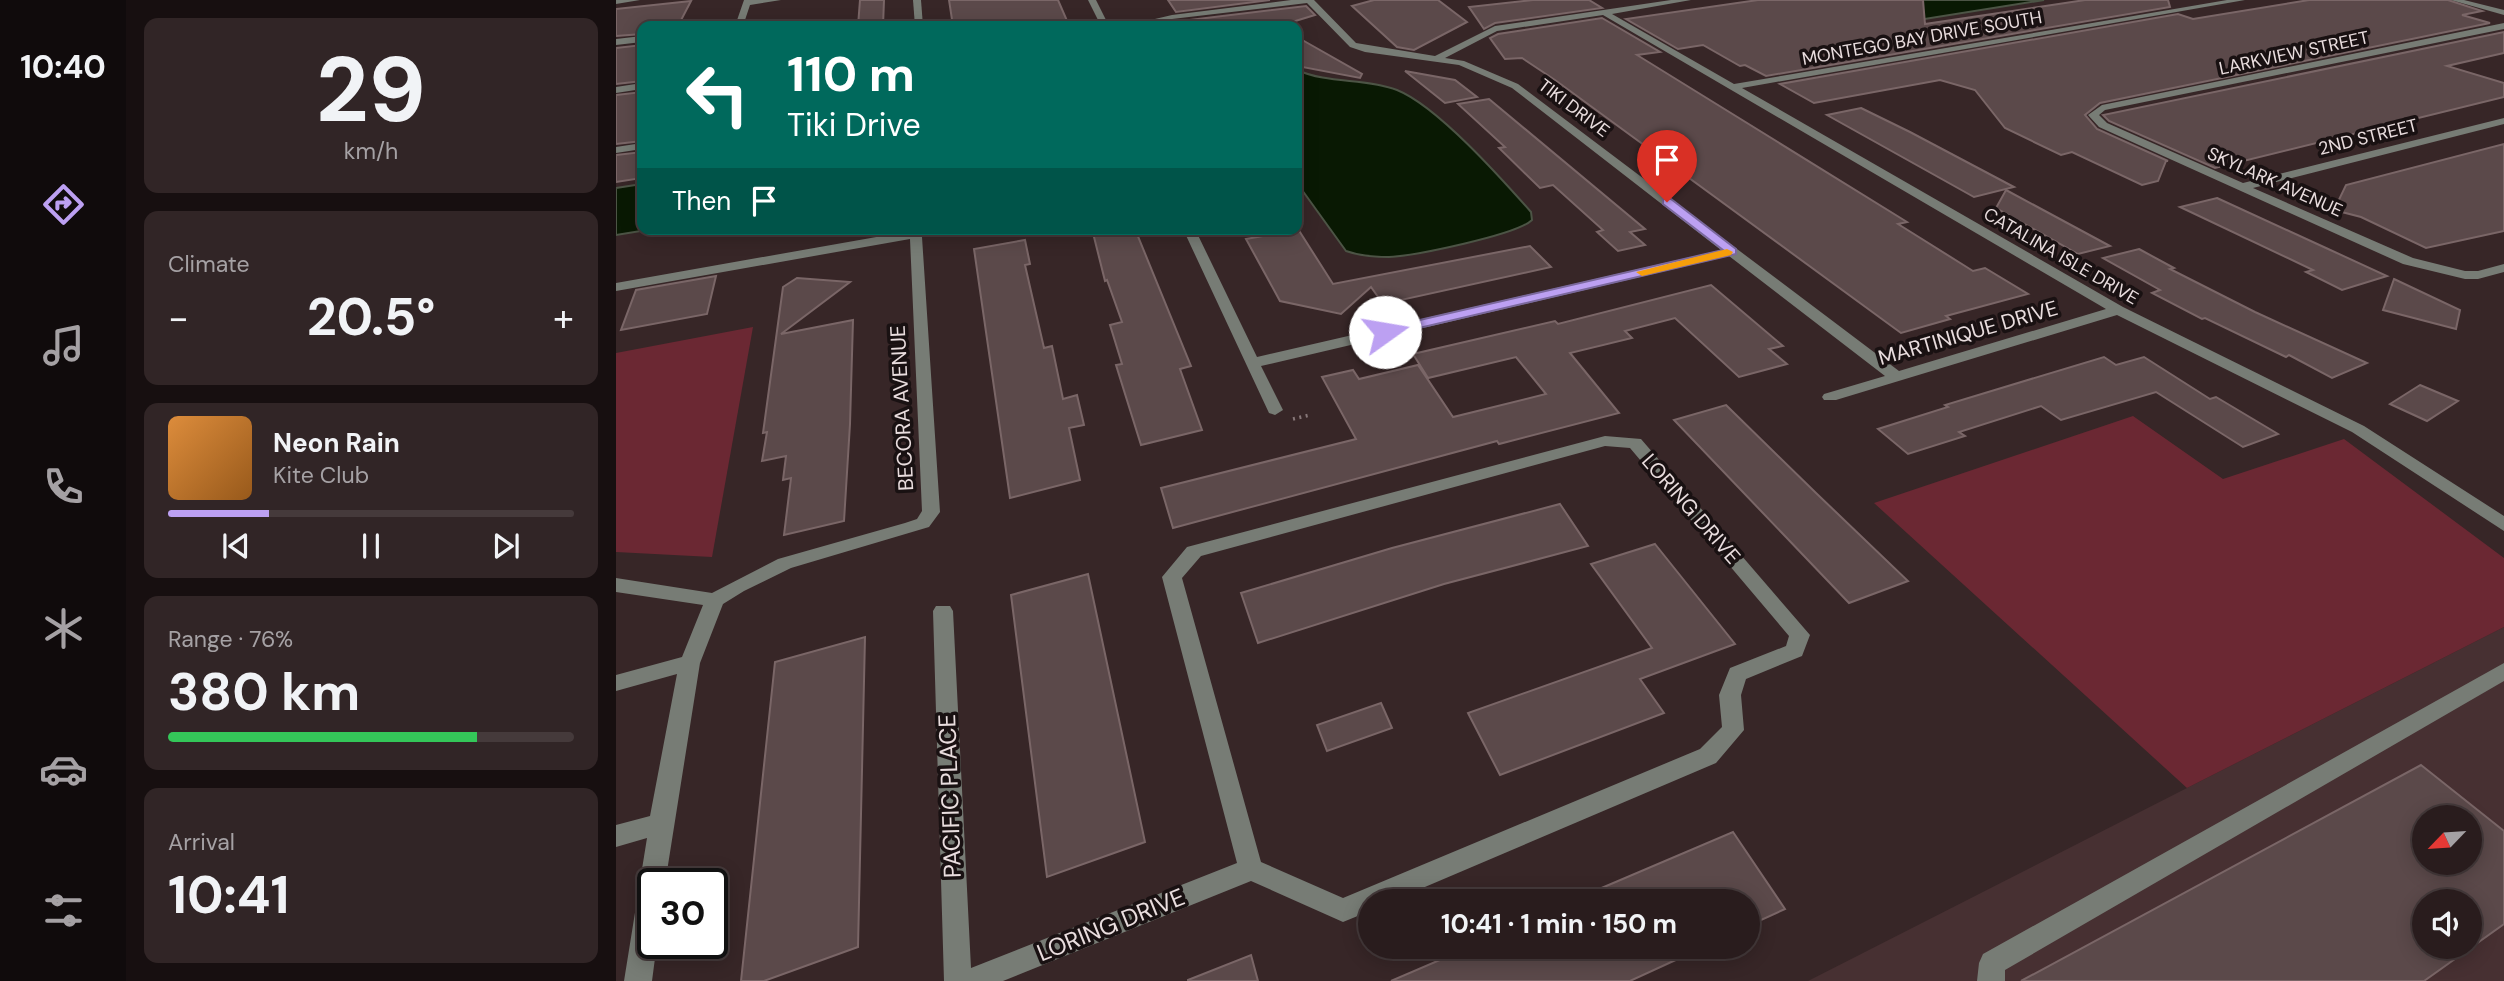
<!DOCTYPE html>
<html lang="en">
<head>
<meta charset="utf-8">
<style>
	:root { --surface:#291c1d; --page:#312526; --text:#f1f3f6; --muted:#a5a1a4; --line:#453a3b; --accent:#bca0f2 }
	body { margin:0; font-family:"DM Sans",sans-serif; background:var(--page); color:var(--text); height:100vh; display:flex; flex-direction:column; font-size:26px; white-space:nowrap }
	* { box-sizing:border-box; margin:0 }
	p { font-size:23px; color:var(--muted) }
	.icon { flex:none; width:38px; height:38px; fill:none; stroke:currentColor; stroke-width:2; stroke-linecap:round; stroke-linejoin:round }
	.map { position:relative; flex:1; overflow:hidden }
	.sheet { display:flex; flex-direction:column; gap:18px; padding:18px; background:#170f10; width:490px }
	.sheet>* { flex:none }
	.banner { position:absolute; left:21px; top:21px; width:665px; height:214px; border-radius:14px; box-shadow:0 4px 18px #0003,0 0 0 2px var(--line); background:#00695c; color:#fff; overflow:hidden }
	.needle { width:46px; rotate:245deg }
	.tools { position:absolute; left:1796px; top:805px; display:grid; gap:14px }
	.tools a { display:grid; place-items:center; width:70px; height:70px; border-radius:50%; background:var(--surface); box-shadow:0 4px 18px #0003,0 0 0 2px var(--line); font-size:35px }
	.speed { position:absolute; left:21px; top:868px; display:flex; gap:14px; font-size:35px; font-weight:700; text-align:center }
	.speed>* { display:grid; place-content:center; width:91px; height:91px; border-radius:50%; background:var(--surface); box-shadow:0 4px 18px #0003,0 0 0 2px var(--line); line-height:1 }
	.speed .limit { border:4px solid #111; border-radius:10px; background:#fff; color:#111 }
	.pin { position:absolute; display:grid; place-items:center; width:60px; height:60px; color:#fff; margin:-72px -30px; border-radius:50% 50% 50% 0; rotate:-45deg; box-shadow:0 0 7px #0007 }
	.pin .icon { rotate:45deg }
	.me { position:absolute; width:77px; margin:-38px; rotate:77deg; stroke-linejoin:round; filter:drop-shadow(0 0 5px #0008) }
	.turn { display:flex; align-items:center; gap:24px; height:147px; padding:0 35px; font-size:32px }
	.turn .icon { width:91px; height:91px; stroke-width:2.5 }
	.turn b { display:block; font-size:49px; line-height:60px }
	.then { display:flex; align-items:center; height:66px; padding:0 35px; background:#0003; gap:14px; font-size:26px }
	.big { font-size:52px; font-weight:700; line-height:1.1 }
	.sheet .widget { flex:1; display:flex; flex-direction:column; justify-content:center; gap:10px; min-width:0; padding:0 24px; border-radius:14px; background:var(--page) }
	.sheet .dial { align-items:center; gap:0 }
	.dial b { font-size:91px; line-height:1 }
	.song { display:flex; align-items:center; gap:21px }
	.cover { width:84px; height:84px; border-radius:10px; background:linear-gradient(135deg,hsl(30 70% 55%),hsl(30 70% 35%)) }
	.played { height:7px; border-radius:4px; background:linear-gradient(90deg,var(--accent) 25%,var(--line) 25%) }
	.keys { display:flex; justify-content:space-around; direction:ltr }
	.heat { display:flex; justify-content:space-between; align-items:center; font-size:38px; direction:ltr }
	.charge { height:10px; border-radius:5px; background:linear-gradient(90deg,#34c759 76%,var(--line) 0) }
	.trip { position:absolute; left:742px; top:889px; width:402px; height:70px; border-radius:35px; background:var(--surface); box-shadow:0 4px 18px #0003,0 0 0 2px var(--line); font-weight:700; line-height:70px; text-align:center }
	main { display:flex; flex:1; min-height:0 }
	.menu { display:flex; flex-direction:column; width:126px; justify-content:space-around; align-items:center; background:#100b0c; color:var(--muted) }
	.menu .icon { width:49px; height:49px }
	.menu .active { color:var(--accent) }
	.menu b { font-size:32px; color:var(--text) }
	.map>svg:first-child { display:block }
	.built { fill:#473032; fill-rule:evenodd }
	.green { fill:#6b2833 }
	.water { fill:#091903; stroke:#4c5445; stroke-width:2 }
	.building { fill:#5b494a; stroke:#7a6667; stroke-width:2; fill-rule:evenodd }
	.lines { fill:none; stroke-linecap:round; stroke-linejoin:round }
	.path { stroke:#867778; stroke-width:3.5; stroke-dasharray:2 4.5; stroke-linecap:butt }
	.minor { fill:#777c75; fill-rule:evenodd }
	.route { fill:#bca0f2; stroke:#7a689d; stroke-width:2 }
	.slow { fill:#f59e0b }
	.labels { text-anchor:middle; stroke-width:7; stroke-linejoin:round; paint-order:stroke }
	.far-street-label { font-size:18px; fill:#e9ddde; stroke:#191112 }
	.street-label { font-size:21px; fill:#e9ddde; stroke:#191112 }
	.near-street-label { font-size:24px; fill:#e9ddde; stroke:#191112 }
</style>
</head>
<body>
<main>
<nav class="menu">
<b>10:40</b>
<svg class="icon active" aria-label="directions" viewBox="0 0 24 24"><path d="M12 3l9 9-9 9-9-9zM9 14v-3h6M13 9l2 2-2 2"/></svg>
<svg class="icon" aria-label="music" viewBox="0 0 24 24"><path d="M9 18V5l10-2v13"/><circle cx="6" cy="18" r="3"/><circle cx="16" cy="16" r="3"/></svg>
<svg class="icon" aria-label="phone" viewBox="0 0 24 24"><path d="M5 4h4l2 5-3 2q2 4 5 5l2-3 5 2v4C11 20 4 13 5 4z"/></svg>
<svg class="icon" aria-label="climate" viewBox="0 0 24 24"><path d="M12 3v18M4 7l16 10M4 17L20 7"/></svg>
<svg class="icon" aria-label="car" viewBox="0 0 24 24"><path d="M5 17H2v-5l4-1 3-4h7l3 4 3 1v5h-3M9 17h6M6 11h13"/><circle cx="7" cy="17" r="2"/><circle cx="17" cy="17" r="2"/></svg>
<svg class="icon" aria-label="filters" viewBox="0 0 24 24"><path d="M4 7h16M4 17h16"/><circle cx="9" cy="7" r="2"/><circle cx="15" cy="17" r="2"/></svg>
</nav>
<section class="sheet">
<div class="widget dial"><b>29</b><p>km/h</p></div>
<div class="widget"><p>Climate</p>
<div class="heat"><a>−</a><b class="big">20.5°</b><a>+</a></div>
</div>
<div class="widget">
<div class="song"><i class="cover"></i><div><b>Neon Rain</b><p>Kite Club</p></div></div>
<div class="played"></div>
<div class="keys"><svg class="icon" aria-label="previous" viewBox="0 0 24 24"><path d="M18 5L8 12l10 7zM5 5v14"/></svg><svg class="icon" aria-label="pause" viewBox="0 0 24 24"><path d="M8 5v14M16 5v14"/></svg><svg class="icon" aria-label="next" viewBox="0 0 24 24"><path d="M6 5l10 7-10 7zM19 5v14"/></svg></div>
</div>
<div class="widget"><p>Range · 76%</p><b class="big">380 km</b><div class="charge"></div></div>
<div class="widget"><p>Arrival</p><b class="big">10:41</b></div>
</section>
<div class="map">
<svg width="1888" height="981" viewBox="0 0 1888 981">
	<rect width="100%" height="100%" fill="#372627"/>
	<path class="built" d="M1888,627V981H1192L1571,788ZM1808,817H1853V863H1808ZM1808,901H1853V947H1808Z"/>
	<g class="green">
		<polygon points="137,327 96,557 0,552 0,353"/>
		<polygon points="1517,416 1607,479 1728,439 1888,558 1888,627 1571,788 1258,503"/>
	</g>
	<g class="water">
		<polygon points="1251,0 1428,0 1177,40"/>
		<path d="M681,70C712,84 749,78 781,90C821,106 885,178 915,212L916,220C901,235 797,256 773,257C758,257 744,256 730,251L681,183Z"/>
		<polygon points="26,184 26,229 37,229 0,235 0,188"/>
	</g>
	<g class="building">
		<polygon points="244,0 268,0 267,26 242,26"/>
		<polygon points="333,0 442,0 452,23 450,23 451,26 337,26"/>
		<polygon points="552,0 654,0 560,12"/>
		<polygon points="758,0 822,0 851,22 798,50 781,47 736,6"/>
		<polygon points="917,0 973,0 986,8 879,23 868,29 853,7"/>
		<polygon points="1142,0 1307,0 1309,24 1469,0 1552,0 1554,7 1150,76 1129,65 1124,66 1087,45 1062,49 1010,19"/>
		<polygon points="1693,0 1832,0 1866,11 1846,15 1874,23 1484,103 1469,115 1481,129 1552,161 1550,161 1542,181 1526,185 1456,152 1445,155 1389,128 1359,90 1324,80 1198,103 1164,84 1562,14 1577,19"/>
		<polygon points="75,1 62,26 26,26 26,34 0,36 0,9"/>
		<polygon points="690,6 699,15 663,26 569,26 565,21"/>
		<polygon points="986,18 1044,52 1021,55 1291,222 1282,224 1357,271 1369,268 1412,294 1330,316 1334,319 1285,333 939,80 906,58 889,59 874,38 882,34"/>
		<polygon points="1888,32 1888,53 1831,66 1888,83 1888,97 1599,168 1493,121 1487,115"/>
		<polygon points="681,37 746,74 744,78 681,66"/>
		<polygon points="26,45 26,81 0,84 0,48"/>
		<polygon points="789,71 839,80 861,97 829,103"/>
		<polygon points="26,92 26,141 0,144 0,95"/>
		<polygon points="873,99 1029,229 1014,232 1029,245 1002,251 981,232 987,230 937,185 924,188 883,148 889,147 842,104"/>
		<polygon points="1245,108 1294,132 1398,187 1358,197 1211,115"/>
		<polygon points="1888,144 1888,231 1810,248 1745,217 1718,210 1730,185"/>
		<polygon points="26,152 26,178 0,182 0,155"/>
		<polygon points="1390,190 1494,246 1462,254 1380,208"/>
		<polygon points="1601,198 1710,248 1771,276 1726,290 1690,272 1697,270 1564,207"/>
		<polygon points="476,229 519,229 575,366 564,369 586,430 525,445 500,365 506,364 494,325 506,322 491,280 489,281"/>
		<polygon points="643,229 682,229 717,284 914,246 935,267 767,304 755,287 725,314 664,301 630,239 647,236"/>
		<polygon points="409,240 414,264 409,265 428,348 436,346 447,399 461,395 468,425 453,428 464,480 394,498 358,249"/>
		<polygon points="1523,249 1558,268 1554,269 1639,312 1751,363 1716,378 1673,355 1670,357 1589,318 1586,319 1536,293 1544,290 1487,258"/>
		<polygon points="100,276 91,314 5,330 20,290"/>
		<polygon points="181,278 234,282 165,334 237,320 234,424 228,521 168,535 175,478 167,480 170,456 146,461 151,432 147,433 167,287"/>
		<polygon points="1778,279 1844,310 1840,329 1767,310"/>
		<polygon points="1095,285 1167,346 1153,349 1171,364 1123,377 1059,318 1009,331 1016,338 954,353 1003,413 883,444 881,441 557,528 545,488 740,439 706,377 737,370 743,379 802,365 837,417 930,394 900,357 812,378 797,354 939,321 942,324"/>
		<polygon points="1488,357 1500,365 1528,357 1594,399 1600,397 1662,434 1627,447 1540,392 1445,420 1425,406 1343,432 1349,436 1292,454 1262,429 1332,407 1329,405"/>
		<polygon points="1804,385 1842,401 1811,421 1774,404"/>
		<polygon points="1110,405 1200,493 1292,581 1233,603 1058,420"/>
		<polygon points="944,504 972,546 828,584 642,643 625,593 776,548"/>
		<polygon points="1039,544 1119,644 1024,679 1048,713 884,775 852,713 1036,648 975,564"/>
		<polygon points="472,574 529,842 431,877 395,595"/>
		<polygon points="249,637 242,947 148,981 125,981 159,662"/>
		<polygon points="765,703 776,728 711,751 701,725"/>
		<path d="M1805,765L1888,831V924L1808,981H1405ZM1808,817H1853V863H1808ZM1808,901H1853V947H1808Z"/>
		<polygon points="1117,832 1169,909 1132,926 1132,901 955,901"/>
		<polygon points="854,947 1088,947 1014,981 775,981"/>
		<polygon points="635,955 642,981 572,981 572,980"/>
	</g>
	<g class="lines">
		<polyline class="path" points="677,419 694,415"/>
		<g class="minor">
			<polygon points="0,0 24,0 0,4"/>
			<polygon points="128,0 165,0 134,5 127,26 119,26"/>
			<polygon points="297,0 305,0 307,26 299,26"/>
			<polygon points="472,0 480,0 491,22 497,26 485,26"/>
			<path d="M675,0H698L740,43L819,56L879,26L1055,0H1075L996,14L1118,84L1611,0H1629L1126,88L1507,307L1748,426L1888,516V531L1736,432L1501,315L1220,400H1208L1206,397L1208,394L1269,376L1113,256L645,366L667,410L659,415L653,413L567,229H579L641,357L1105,250L896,88L843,65L749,52L734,47L691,3L556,19L524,26H509L556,15ZM987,15L1490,309L1283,371L902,84L848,61L829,58L881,31Z"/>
			<polygon points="1835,0 1848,0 1888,10 1888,15"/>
			<polygon points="1888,23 1888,29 1489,110 1483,115 1491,123 1627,183 1888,118 1888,124 1637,188 1797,258 1849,271 1862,271 1888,264 1888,272 1862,279 1849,279 1787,264 1483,127 1472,115 1486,105"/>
			<polygon points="26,36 26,42 0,45 0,39"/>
			<polygon points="26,83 26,89 0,93 0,87"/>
			<polygon points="26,143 26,149 0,153 0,147"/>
			<polygon points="335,229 306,237 324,512 313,527 175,568 128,591 107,604 84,663 49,884 37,884 37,943 41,943 36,981 8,981 31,838 0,847 0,825 34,816 61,674 0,691 0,675 66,657 87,605 0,592 0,578 96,593 162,559 289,523 301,519 306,511 294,239 0,291 0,283 300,230"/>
			<path d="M989,436L1025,439L1194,635L1186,656L1130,679L1125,695L1128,730L1100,763L776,901H754V911L727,922L635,881L387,981H328L317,611L320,606H334L337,611L355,968L621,863L546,577L571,547ZM989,446L1014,448L1173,636L1170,646L1114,668L1103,695L1106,727L1084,749L727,898L645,862L566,578L585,556Z"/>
			<polygon points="1888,663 1888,681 1389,970 1389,981 1361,981 1363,963 1367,954"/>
		</g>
	</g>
	<polygon class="route" points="1047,199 1055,199 1120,249 1120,254 769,336 763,332 769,328 1107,250 1047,204"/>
	<polygon class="slow" points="1111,249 1117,252 1115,255 1026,276 1020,272"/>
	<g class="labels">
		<g class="far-street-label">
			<text transform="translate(1306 38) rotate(-10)" y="6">MONTEGO BAY DRIVE SOUTH</text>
			<text transform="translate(1678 53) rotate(-12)" y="6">LARKVIEW STREET</text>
			<text transform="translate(958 108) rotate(37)" y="6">TIKI DRIVE</text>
			<text transform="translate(1752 137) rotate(-14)" y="6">2ND STREET</text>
			<text transform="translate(1659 182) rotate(24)" y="6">SKYLARK AVENUE</text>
			<text transform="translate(1445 256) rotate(30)" y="6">CATALINA ISLE DRIVE</text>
		</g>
		<g class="street-label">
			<text transform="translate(1352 333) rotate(-16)" y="7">MARTINIQUE DRIVE</text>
			<text transform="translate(286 408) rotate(-93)" y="7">BECORA AVENUE</text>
			<text transform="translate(1075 509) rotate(49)" y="7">LORING DRIVE</text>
		</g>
		<g class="near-street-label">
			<text transform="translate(334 796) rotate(-92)" y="8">PACIFIC PLACE</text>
			<text transform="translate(495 925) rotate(-22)" y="8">LORING DRIVE</text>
		</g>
	</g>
</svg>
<div class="tools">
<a><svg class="needle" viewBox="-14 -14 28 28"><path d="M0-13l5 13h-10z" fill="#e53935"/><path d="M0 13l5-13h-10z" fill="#a5a1a4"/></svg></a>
<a><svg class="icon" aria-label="sound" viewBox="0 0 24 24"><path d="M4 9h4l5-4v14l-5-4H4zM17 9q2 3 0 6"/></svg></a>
</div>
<div class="speed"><div class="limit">30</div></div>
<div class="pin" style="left:1051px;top:202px;background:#d93025"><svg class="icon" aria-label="arrive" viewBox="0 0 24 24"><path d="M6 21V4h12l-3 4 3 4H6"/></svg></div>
<svg class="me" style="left:769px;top:332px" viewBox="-20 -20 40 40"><circle r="19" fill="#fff"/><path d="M0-13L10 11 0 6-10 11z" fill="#bca0f2"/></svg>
<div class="trip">10:41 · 1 min · 150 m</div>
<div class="banner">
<div class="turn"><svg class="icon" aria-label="left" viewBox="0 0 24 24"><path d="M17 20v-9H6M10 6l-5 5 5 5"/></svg><div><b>110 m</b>Tiki Drive</div></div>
<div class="then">Then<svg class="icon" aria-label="arrive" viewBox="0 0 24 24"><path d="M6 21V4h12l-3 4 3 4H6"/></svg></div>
</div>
</div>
</main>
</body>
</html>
